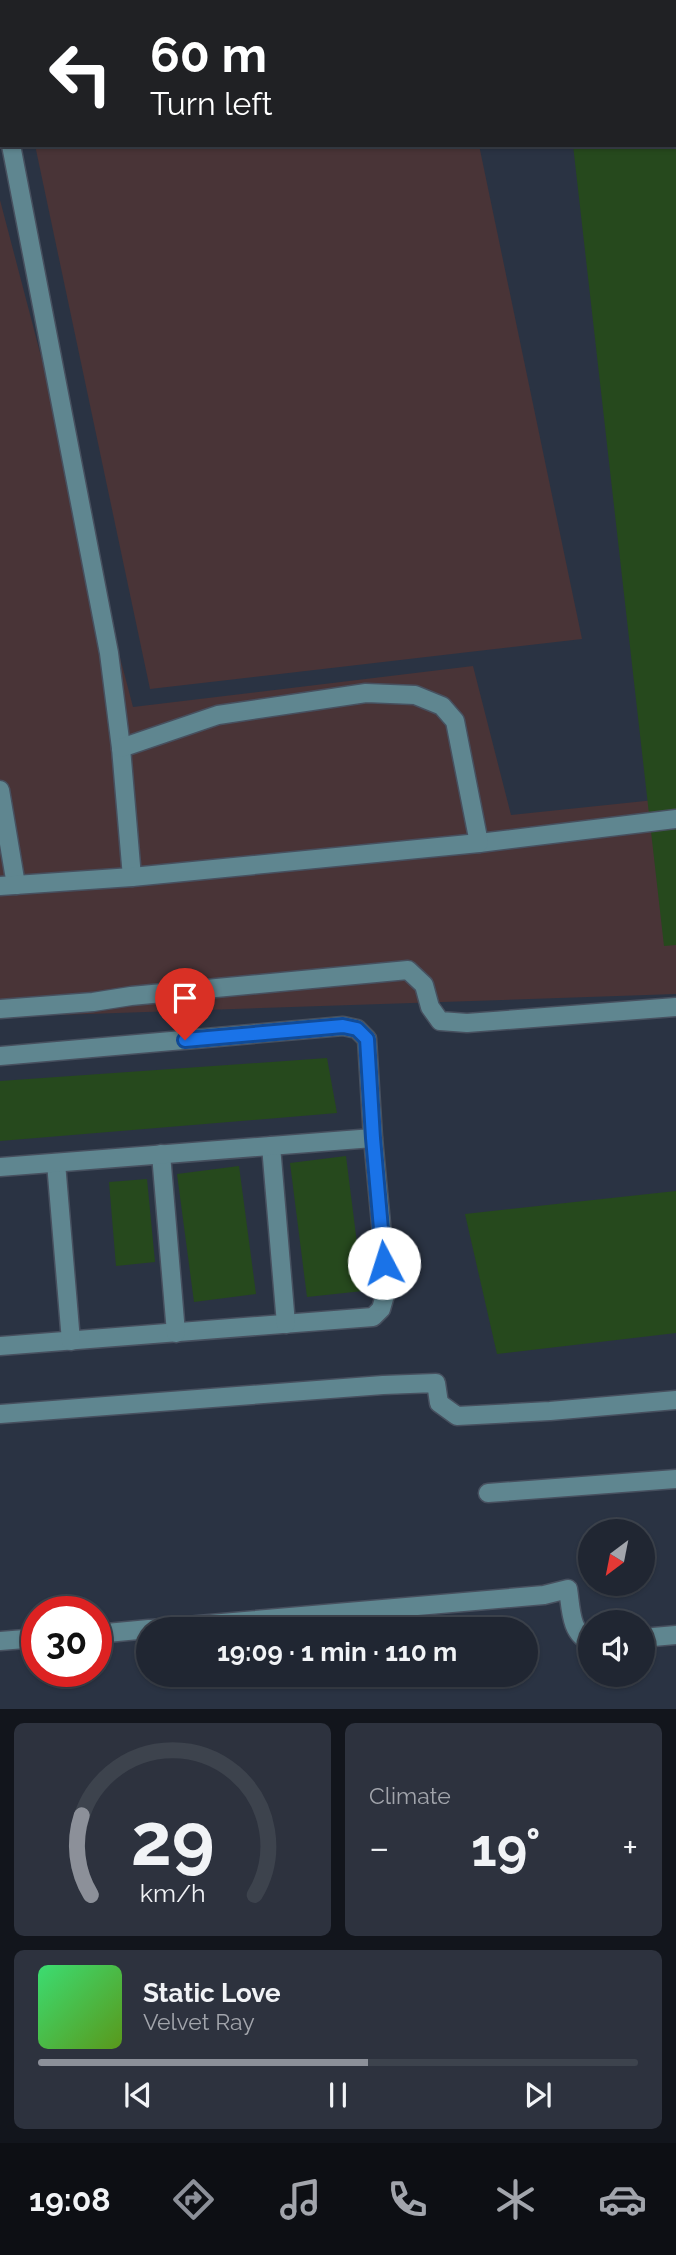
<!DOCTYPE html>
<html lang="en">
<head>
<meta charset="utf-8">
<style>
	:root { --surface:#202632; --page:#2d323e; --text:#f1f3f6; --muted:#a2a5ac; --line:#3d434d; --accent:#8c9099 }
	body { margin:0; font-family:Raleway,sans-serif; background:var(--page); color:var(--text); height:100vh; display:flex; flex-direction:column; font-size:26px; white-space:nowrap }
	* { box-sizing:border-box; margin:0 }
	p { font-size:23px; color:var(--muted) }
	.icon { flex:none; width:38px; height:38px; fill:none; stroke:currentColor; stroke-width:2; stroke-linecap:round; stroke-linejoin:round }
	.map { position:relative; height:1709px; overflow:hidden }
	.sheet { display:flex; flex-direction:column; gap:14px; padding:14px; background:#12151c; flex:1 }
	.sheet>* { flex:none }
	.guide { position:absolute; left:0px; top:0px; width:677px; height:147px; box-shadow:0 2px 5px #0004,0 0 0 2px var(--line); background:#202124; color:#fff; overflow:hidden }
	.needle { width:46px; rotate:212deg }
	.fabs { position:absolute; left:578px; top:1519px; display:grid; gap:14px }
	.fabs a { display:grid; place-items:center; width:77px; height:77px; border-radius:50%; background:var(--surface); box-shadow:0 2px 5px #0004,0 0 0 2px var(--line); font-size:35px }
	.speed { position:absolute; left:21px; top:1596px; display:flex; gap:14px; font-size:35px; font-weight:700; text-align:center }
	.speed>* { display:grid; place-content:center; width:91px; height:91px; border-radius:50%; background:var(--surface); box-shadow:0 2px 5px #0004,0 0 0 2px var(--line); line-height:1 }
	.speed .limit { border:10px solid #d22; background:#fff; color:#111 }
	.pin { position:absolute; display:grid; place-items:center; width:60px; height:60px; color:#fff; margin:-72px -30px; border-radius:50% 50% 50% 0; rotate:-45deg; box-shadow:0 0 7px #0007 }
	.pin .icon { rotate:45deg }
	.me { position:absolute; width:77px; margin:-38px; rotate:355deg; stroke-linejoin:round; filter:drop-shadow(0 0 5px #0008) }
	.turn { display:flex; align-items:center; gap:24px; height:147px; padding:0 35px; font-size:32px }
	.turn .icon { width:91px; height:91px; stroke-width:2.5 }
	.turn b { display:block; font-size:49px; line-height:60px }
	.big { font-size:52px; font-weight:700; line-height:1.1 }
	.sheet .tile { flex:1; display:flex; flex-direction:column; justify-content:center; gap:10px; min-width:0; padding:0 24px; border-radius:10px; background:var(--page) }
	.sheet .dial { align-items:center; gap:0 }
	.dial svg { height:182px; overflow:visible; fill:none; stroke:var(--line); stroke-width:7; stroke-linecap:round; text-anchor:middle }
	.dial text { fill:var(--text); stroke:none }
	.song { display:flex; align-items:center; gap:21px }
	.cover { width:84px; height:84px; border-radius:10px; background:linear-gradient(135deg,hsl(140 70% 55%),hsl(90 70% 35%)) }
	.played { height:7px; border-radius:4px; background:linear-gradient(90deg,var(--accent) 55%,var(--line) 55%) }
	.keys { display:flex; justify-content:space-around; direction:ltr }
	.heat { display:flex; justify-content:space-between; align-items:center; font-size:38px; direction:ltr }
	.sheet .tiles { flex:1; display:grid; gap:14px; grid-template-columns:1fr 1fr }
	.tile:last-child { grid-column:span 2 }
	.trip { position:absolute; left:136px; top:1617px; width:402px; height:70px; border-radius:35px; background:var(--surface); box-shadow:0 2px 5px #0004,0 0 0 2px var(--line); font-weight:700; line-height:70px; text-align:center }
	.dock { display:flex; height:112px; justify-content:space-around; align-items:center; background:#0d0f14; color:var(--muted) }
	.dock .icon { width:49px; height:49px }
	.dock .on { color:var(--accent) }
	.dock b { font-size:32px; color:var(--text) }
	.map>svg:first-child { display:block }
	.industrial { fill:#493437 }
	.green { fill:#26491d }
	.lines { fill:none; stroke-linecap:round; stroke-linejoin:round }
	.minor-casing { stroke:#47505f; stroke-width:21 }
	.minor { stroke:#5f8690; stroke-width:18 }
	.route-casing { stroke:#114b97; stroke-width:18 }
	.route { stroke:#1a73e8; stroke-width:12 }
</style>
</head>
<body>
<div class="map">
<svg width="676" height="1709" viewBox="0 0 676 1709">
	<rect width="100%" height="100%" fill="#2a3343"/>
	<g class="industrial">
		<polygon points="4,0 448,0 449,2 5,2"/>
		<polygon points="35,145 479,145 582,639 150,689"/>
		<polygon points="0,200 133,707 473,666 511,815 674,798 676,810 676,994 0,1017"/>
	</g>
	<g class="green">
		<polygon points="676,78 676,945 664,946 573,145 676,145"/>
		<polygon points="327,1058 337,1113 0,1141 0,1081"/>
		<polygon points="346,1156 363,1291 307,1297 290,1163"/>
		<polygon points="239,1166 256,1294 194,1302 177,1174"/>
		<polygon points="147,1179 155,1262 116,1266 109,1182"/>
		<polygon points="676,1191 676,1333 497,1354 465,1214"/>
	</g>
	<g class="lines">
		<g class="minor-casing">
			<g id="minor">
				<polyline points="0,90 2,99"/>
				<polyline points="11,145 109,653 121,748 132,877"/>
				<polyline points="0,790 16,885"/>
				<polyline points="479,843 676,819"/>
				<polyline points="0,886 132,877 479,843 455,721 442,706 415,695 366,693 218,715 121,748"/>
				<polyline points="0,1009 93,1002 131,996 408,970 424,985 430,1007 440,1021 467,1023 676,1007"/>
				<polyline points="0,1056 343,1026 357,1029 367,1039 373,1138 387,1288 381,1309 373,1317 0,1346"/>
				<polyline points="271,1146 286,1324"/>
				<polyline points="161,1154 176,1333"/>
				<polyline points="56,1163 71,1341"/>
				<polyline points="0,1167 373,1138"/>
				<polyline points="0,1414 383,1385 436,1383 439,1403 457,1416 550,1411 676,1400"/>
				<polyline points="488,1493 676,1479"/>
				<path d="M152,1629L544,1595L568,1589C571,1607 570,1634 590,1641"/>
				<polyline points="96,1634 149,1629"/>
				<polyline points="642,1638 676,1635"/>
				<polyline points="0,1641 37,1638"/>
			</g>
		</g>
		<use href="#minor" class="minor"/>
	</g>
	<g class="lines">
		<g class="route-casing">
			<polyline id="route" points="185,1040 343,1026 357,1029 367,1039 373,1138 384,1263"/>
		</g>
		<use href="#route" class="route"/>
	</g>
</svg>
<div class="fabs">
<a><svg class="needle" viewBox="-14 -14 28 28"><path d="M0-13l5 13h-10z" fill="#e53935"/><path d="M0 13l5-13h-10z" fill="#a2a5ac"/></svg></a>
<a><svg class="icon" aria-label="sound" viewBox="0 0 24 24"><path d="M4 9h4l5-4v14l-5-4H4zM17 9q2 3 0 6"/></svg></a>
</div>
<div class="speed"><div class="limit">30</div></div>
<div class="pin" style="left:185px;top:1040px;background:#d93025"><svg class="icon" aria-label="arrive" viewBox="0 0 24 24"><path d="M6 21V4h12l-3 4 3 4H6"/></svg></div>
<svg class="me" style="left:384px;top:1263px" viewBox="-20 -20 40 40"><circle r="19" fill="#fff"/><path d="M0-13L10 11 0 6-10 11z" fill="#1a73e8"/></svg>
<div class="trip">19:09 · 1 min · 110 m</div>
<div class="guide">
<div class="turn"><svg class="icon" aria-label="left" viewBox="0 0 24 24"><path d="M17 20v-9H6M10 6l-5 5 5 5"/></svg><div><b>60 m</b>Turn left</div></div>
</div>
</div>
<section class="sheet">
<div class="tiles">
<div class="tile dial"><svg viewBox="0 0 100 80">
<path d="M14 69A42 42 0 1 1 86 69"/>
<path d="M14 69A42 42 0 0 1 10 34" stroke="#8c9099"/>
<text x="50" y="56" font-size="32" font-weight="700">29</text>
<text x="50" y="72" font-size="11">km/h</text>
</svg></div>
<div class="tile"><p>Climate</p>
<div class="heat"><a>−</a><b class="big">19°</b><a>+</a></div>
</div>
<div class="tile">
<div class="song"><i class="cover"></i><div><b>Static Love</b><p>Velvet Ray</p></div></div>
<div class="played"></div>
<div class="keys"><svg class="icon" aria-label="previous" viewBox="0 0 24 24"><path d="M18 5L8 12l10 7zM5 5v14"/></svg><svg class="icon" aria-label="pause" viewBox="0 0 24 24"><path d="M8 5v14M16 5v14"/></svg><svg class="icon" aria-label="next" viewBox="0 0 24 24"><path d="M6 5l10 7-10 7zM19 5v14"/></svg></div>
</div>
</div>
</section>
<nav class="dock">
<b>19:08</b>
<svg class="icon on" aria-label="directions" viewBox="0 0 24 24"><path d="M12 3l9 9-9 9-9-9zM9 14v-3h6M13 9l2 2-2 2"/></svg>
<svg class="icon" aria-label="music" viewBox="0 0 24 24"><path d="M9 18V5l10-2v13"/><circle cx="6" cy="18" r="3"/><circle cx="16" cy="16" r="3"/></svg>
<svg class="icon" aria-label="phone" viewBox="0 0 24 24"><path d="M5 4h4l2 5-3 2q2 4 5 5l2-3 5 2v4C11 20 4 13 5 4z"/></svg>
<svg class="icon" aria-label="climate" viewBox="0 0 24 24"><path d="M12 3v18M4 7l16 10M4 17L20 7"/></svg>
<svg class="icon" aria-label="car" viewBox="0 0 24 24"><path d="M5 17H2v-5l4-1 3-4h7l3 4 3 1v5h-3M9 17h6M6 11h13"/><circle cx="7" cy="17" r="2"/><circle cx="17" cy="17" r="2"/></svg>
</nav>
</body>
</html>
